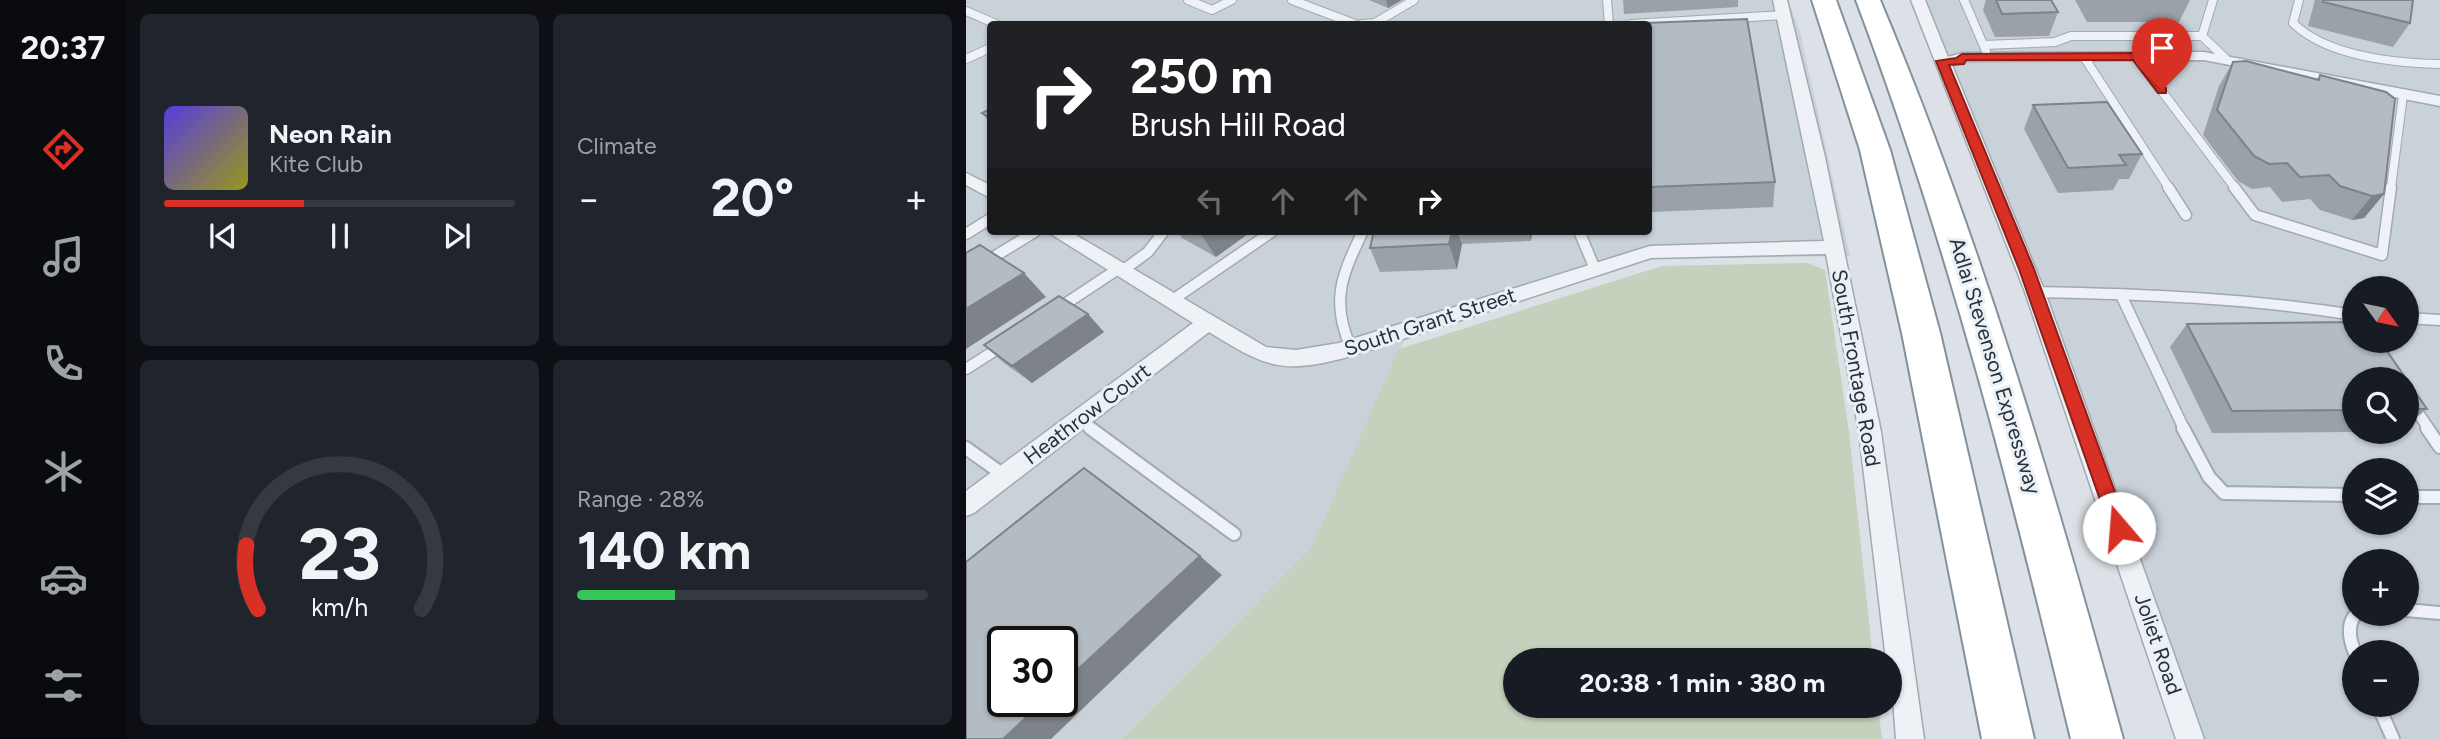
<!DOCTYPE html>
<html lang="en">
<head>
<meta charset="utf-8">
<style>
	:root { --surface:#171b24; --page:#20242c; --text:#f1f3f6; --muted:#9ea1a6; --line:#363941; --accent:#d93025 }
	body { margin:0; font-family:Figtree,sans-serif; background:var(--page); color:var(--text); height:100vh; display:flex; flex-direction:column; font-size:26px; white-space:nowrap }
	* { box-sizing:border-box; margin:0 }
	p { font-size:23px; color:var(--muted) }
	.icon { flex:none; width:38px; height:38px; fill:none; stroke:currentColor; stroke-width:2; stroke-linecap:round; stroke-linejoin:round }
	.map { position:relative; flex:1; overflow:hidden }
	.panel { display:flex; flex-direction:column; gap:14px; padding:14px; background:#0d0f14; width:840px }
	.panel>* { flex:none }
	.guide { position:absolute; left:21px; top:21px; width:665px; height:214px; border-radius:7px; box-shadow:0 2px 5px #0004; background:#202124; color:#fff; overflow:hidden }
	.needle { width:46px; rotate:123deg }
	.tools { position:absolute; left:1376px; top:276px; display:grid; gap:14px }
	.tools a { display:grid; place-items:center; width:77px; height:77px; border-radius:50%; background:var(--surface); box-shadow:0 2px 5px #0004; font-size:35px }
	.speed { position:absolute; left:21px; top:626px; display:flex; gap:14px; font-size:35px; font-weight:700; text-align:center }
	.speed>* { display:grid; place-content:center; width:91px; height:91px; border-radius:50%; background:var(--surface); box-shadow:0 2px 5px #0004; line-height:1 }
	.speed .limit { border:4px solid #111; border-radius:10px; background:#fff; color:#111 }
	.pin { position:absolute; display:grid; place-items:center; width:60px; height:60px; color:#fff; margin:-72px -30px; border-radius:50% 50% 50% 0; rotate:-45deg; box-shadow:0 0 7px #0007 }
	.pin .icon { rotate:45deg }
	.me { position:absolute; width:77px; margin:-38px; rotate:342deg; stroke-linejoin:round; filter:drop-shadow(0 0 5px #0008) }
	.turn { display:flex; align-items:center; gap:24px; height:147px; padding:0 28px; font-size:32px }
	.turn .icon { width:91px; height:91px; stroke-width:2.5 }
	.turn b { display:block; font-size:49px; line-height:60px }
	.lanes { display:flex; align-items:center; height:66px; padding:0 28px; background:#0003; justify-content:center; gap:35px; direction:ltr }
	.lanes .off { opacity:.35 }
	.big { font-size:52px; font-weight:700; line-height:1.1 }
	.panel .widget { flex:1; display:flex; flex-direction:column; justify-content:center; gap:10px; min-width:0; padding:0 24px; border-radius:10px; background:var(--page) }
	.panel .dial { align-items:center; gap:0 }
	.dial svg { height:182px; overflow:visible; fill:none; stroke:var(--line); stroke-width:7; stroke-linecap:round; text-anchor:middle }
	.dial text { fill:var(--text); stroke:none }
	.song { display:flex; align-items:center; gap:21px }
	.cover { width:84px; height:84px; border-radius:10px; background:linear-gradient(135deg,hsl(250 70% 55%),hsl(60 70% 35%)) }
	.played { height:7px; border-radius:4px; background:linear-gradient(90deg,var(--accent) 40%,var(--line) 40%) }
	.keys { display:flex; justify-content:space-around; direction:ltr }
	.heat { display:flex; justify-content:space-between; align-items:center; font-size:38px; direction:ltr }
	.charge { height:10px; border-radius:5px; background:linear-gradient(90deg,#34c759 28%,var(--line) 0) }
	.panel .tiles { flex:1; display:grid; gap:14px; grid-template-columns:repeat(2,1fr) }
	.trip { position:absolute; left:537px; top:648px; width:399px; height:70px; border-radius:35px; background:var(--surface); box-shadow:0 2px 5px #0004; font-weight:700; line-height:70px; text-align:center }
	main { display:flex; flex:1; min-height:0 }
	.tabs { display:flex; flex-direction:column; width:126px; justify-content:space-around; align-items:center; background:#090b0e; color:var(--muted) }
	.tabs .icon { width:49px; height:49px }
	.tabs .current { color:var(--accent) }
	.tabs b { font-size:32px; color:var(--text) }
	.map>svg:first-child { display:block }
	.built { fill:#c9d1d9; fill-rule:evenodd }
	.green { fill:#c4d1bc }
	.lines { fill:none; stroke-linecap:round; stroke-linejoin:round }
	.lane-far2-casing { stroke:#a1a9b1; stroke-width:10 }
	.lane-far1-casing { stroke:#a1a9b1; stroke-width:13 }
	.lane-casing { stroke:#a1a9b1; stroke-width:16 }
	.street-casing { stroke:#a1a9b1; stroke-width:3 }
	.highway-casing { stroke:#83919e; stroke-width:4 }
	.lane-far2 { stroke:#eef1f5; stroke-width:8 }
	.lane-far1 { stroke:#eef1f5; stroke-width:10 }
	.lane { stroke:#eef1f5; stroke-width:12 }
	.street { fill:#eef1f5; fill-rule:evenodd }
	.highway { fill:#fff; fill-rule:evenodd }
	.wall { fill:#9aa1a8 }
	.shaded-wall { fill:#7d8388 }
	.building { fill:#b3bbc3; stroke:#7d8388; stroke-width:2 }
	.route { fill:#d93025; stroke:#8d1f18; stroke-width:2 }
	.labels { text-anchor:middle; stroke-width:6; stroke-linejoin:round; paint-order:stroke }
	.street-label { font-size:21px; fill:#25313d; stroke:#ebf0f4 }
</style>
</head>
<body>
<main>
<nav class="tabs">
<b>20:37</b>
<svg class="icon current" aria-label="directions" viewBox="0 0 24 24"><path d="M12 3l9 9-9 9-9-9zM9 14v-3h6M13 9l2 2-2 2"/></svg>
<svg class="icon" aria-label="music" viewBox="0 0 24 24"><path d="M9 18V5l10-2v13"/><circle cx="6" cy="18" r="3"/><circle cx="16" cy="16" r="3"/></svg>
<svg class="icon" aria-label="phone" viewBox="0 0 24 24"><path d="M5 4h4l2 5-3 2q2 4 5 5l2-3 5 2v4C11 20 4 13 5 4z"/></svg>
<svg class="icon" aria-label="climate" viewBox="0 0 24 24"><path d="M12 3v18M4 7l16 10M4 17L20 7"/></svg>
<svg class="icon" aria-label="car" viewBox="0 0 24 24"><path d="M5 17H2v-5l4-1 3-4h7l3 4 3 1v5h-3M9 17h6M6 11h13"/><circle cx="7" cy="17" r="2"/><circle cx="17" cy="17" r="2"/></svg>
<svg class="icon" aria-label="filters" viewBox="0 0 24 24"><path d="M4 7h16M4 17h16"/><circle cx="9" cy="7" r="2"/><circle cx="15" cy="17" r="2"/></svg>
</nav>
<section class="panel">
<div class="tiles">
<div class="widget">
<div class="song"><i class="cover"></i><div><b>Neon Rain</b><p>Kite Club</p></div></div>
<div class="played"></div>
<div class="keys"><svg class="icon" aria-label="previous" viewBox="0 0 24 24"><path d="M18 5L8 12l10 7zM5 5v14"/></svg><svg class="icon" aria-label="pause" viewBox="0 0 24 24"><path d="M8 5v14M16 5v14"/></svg><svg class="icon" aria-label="next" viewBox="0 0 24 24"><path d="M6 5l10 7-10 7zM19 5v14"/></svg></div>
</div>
<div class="widget"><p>Climate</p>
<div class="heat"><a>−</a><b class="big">20°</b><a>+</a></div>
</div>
<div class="widget dial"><svg viewBox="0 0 100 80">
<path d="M14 69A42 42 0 1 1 86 69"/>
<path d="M14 69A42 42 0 0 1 9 41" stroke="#d93025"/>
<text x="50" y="56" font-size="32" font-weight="700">23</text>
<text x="50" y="72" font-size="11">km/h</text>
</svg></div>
<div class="widget"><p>Range · 28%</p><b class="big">140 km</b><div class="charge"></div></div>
</div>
</section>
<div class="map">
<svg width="1474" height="739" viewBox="0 0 1474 739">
	<rect width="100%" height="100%" fill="#dce1e7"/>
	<g class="built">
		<path d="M0,0H822L834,32L884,256L680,259L440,336L346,547L156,739H0ZM24,24H682V231H24ZM37,642H96V702H37Z"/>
		<path d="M960,0H1474V739H1213L1074,286ZM1388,289H1440V341H1388ZM1388,380H1440V432H1388ZM1388,471H1440V523H1388ZM1388,562H1440V614H1388ZM1388,653H1440V705H1388Z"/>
	</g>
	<polygon class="green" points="842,263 859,270 883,432 907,660 550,660 550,705 912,705 916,739 156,739 346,547 433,349 696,266"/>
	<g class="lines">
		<g class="lane-far2-casing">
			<g id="lane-far2">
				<polyline points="222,0 246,10 266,0"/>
				<polyline points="326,0 389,24"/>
				<polyline points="641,0 643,24"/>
				<polyline points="998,0 1020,51"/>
				<path d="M1333,0L1327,23C1361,56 1428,63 1474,64"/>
				<polyline points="0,11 30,24"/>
				<polyline points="396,24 409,23 448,0"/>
				<polyline points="665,24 818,15"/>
				<polyline points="1236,36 1247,0"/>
				<polyline points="1018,45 1089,42 1105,36 1236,36 1259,58"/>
				<polyline points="1118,57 1203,188"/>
				<polyline points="1170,57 1269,188"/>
				<polyline points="0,59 24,48"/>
				<polyline points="1425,188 1437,95"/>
			</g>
		</g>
		<g class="lane-far1-casing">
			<g id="lane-far1">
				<polyline points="1202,187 1220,215"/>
				<polyline points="1268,187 1289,215 1416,255 1425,187"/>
				<polyline points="613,231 629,269"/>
				<polyline points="0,234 24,219"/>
				<polyline points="156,271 182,252 198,231"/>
				<polyline points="0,274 70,231"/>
				<path d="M1069,292C1176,294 1282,298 1388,315"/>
				<polyline points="1155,295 1218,429"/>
				<polyline points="205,301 307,231"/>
				<polyline points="90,310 152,269"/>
				<polyline points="1440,318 1474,320"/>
				<path d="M385,348C364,301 376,275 397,231"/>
				<polyline points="0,369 36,346"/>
				<polyline points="1440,395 1463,429"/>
				<polyline points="113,420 126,429"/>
			</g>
		</g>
		<g class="lane-casing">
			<g id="lane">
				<polyline points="124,428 268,534"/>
				<polyline points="1217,428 1243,477 1258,493 1388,495"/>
				<polyline points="1461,428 1474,447"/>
				<polyline points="0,448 39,476"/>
				<polyline points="1440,497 1474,497"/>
				<polyline points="1440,610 1474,613"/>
				<path d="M1389,653C1384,641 1380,625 1390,614"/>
				<polyline points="1412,705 1427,739"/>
			</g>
		</g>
		<g class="street-casing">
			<g id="street">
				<path d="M807,0H821L859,157L915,432L958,739H930L924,660H920L893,432L860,254L685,258L385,356C317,375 301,368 243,332L8,513L0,516V491L227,323L80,231H103L300,347L330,350L373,343L684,246L858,241Z"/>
				<polygon points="945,0 959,0 982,57 996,53 1238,52 1474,96 1474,106 1238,60 1001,61 986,65 1079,292 1238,739 1210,739 1059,292"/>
				<polygon points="0,173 24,185 24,198 0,185"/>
			</g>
		</g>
		<g class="highway-casing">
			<g id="highway">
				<polygon points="846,0 870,0 924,150 974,333 1068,739 1016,739 936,333 894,150"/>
				<path d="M890,0H914C1015,240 1088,488 1157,739H1105C1045,489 981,241 890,0Z"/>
			</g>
		</g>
		<use href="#lane-far2" class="lane-far2"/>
		<use href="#lane-far1" class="lane-far1"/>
		<use href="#lane" class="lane"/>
		<use href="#street" class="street"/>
		<use href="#highway" class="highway"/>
	</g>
	<g class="wall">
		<polygon points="403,0 436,0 422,8"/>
		<polygon points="657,0 772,0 772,7 658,14"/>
		<polygon points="1020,0 1085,0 1092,12 1083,36 1029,37 1017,10"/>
		<polygon points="1109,0 1224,0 1213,22 1121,22"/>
		<polygon points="1349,0 1447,0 1444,23 1427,47 1342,26"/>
		<polygon points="1267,62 1351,79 1354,75 1418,194 1398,218 1386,220 1354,210 1344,199 1316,202 1304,187 1286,189 1272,181 1237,135 1253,86"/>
		<polygon points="1067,105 1176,154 1163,179 1153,179 1147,190 1092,193 1058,129"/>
		<polygon points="24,109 24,123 16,113"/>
		<polygon points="809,182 807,207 685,212 683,187"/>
		<polygon points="211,231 286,231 250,257 216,238"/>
		<polygon points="408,231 566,231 565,241 496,244 491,269 414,272 404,248"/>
		<polygon points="1388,322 1388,341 1414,341 1461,409 1440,426 1440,380 1388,380 1388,432 1246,433 1204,347 1221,324"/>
		<polygon points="138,332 66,383 38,363 18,345"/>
	</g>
	<g class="shaded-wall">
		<polygon points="420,0 436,0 422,8"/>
		<polygon points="1418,194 1398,218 1386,220 1406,196"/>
		<polygon points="236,231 286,231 250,257 234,233"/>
		<polygon points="486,231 491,231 496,244 491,269 483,244"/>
		<polygon points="563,231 566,231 565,241"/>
		<polygon points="58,273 80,297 0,349 0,309"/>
		<polygon points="122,314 138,332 66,383 46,366"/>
		<polygon points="234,556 256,575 85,739 37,739 77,702 96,702 96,684"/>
	</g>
	<g class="building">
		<polygon points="1030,0 1085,0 1092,12 1036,14"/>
		<polygon points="1357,0 1447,0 1444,23 1357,2"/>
		<polygon points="781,19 809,182 683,187 682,24 679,24 679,23"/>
		<polygon points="1280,61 1353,80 1354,75 1420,92 1429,99 1418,194 1406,196 1374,186 1363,175 1334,177 1321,163 1303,164 1288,156 1251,110 1267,62"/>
		<polygon points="1141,102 1176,154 1153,155 1160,165 1102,168 1067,105"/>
		<polygon points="24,109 24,118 16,113"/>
		<polygon points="408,231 486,231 483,244 404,248"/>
		<polygon points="14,245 58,273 0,309 0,253"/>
		<polygon points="93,296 122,314 46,366 18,345"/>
		<polygon points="1388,322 1388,341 1414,341 1461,409 1440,409 1440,380 1388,380 1388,410 1266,411 1221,324"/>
		<polygon points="118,468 234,556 96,684 96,642 37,642 37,702 77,702 37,739 0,739 0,562"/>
	</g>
	<polygon class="route" points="1170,53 1200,88 1200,93 1192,93 1167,60 1000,60 998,64 983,65 1068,269 1162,528 1159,534 1153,536 1146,534 1144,528 1053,269 970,61 990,58 996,54"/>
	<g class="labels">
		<g class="street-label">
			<text transform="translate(464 322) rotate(-18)" y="7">South Grant Street</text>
			<text transform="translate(1029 366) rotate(73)" y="7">Adlai Stevenson Expressway</text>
			<text transform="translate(890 368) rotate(80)" y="7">South Frontage Road</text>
			<text transform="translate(121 414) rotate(-37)" y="7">Heathrow Court</text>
			<text transform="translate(1192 644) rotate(71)" y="7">Joliet Road</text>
		</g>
	</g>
</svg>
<div class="tools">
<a><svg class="needle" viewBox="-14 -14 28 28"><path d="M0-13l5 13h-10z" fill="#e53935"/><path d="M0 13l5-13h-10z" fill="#9ea1a6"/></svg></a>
<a><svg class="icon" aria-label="search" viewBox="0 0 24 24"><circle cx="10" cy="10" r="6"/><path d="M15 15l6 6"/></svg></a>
<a><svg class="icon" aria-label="layers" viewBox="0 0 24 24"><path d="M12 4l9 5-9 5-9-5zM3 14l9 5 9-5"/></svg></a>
<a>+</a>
<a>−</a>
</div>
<div class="speed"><div class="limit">30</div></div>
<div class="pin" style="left:1196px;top:90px;background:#d93025"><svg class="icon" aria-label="arrive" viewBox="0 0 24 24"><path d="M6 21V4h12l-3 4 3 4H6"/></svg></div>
<svg class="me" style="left:1153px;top:528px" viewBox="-20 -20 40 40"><circle r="19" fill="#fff"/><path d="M0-13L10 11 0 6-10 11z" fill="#d93025"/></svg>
<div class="trip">20:38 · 1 min · 380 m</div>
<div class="guide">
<div class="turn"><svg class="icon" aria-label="right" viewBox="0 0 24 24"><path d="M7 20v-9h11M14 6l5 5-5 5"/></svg><div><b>250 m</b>Brush Hill Road</div></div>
<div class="lanes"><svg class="icon off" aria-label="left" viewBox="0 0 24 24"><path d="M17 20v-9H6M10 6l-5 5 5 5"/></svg><svg class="icon off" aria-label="ahead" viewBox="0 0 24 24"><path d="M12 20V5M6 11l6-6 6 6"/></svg><svg class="icon off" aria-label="ahead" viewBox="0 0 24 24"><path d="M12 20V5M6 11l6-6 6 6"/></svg><svg class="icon" aria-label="right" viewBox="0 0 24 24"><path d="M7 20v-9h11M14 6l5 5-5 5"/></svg></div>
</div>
</div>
</main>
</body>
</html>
